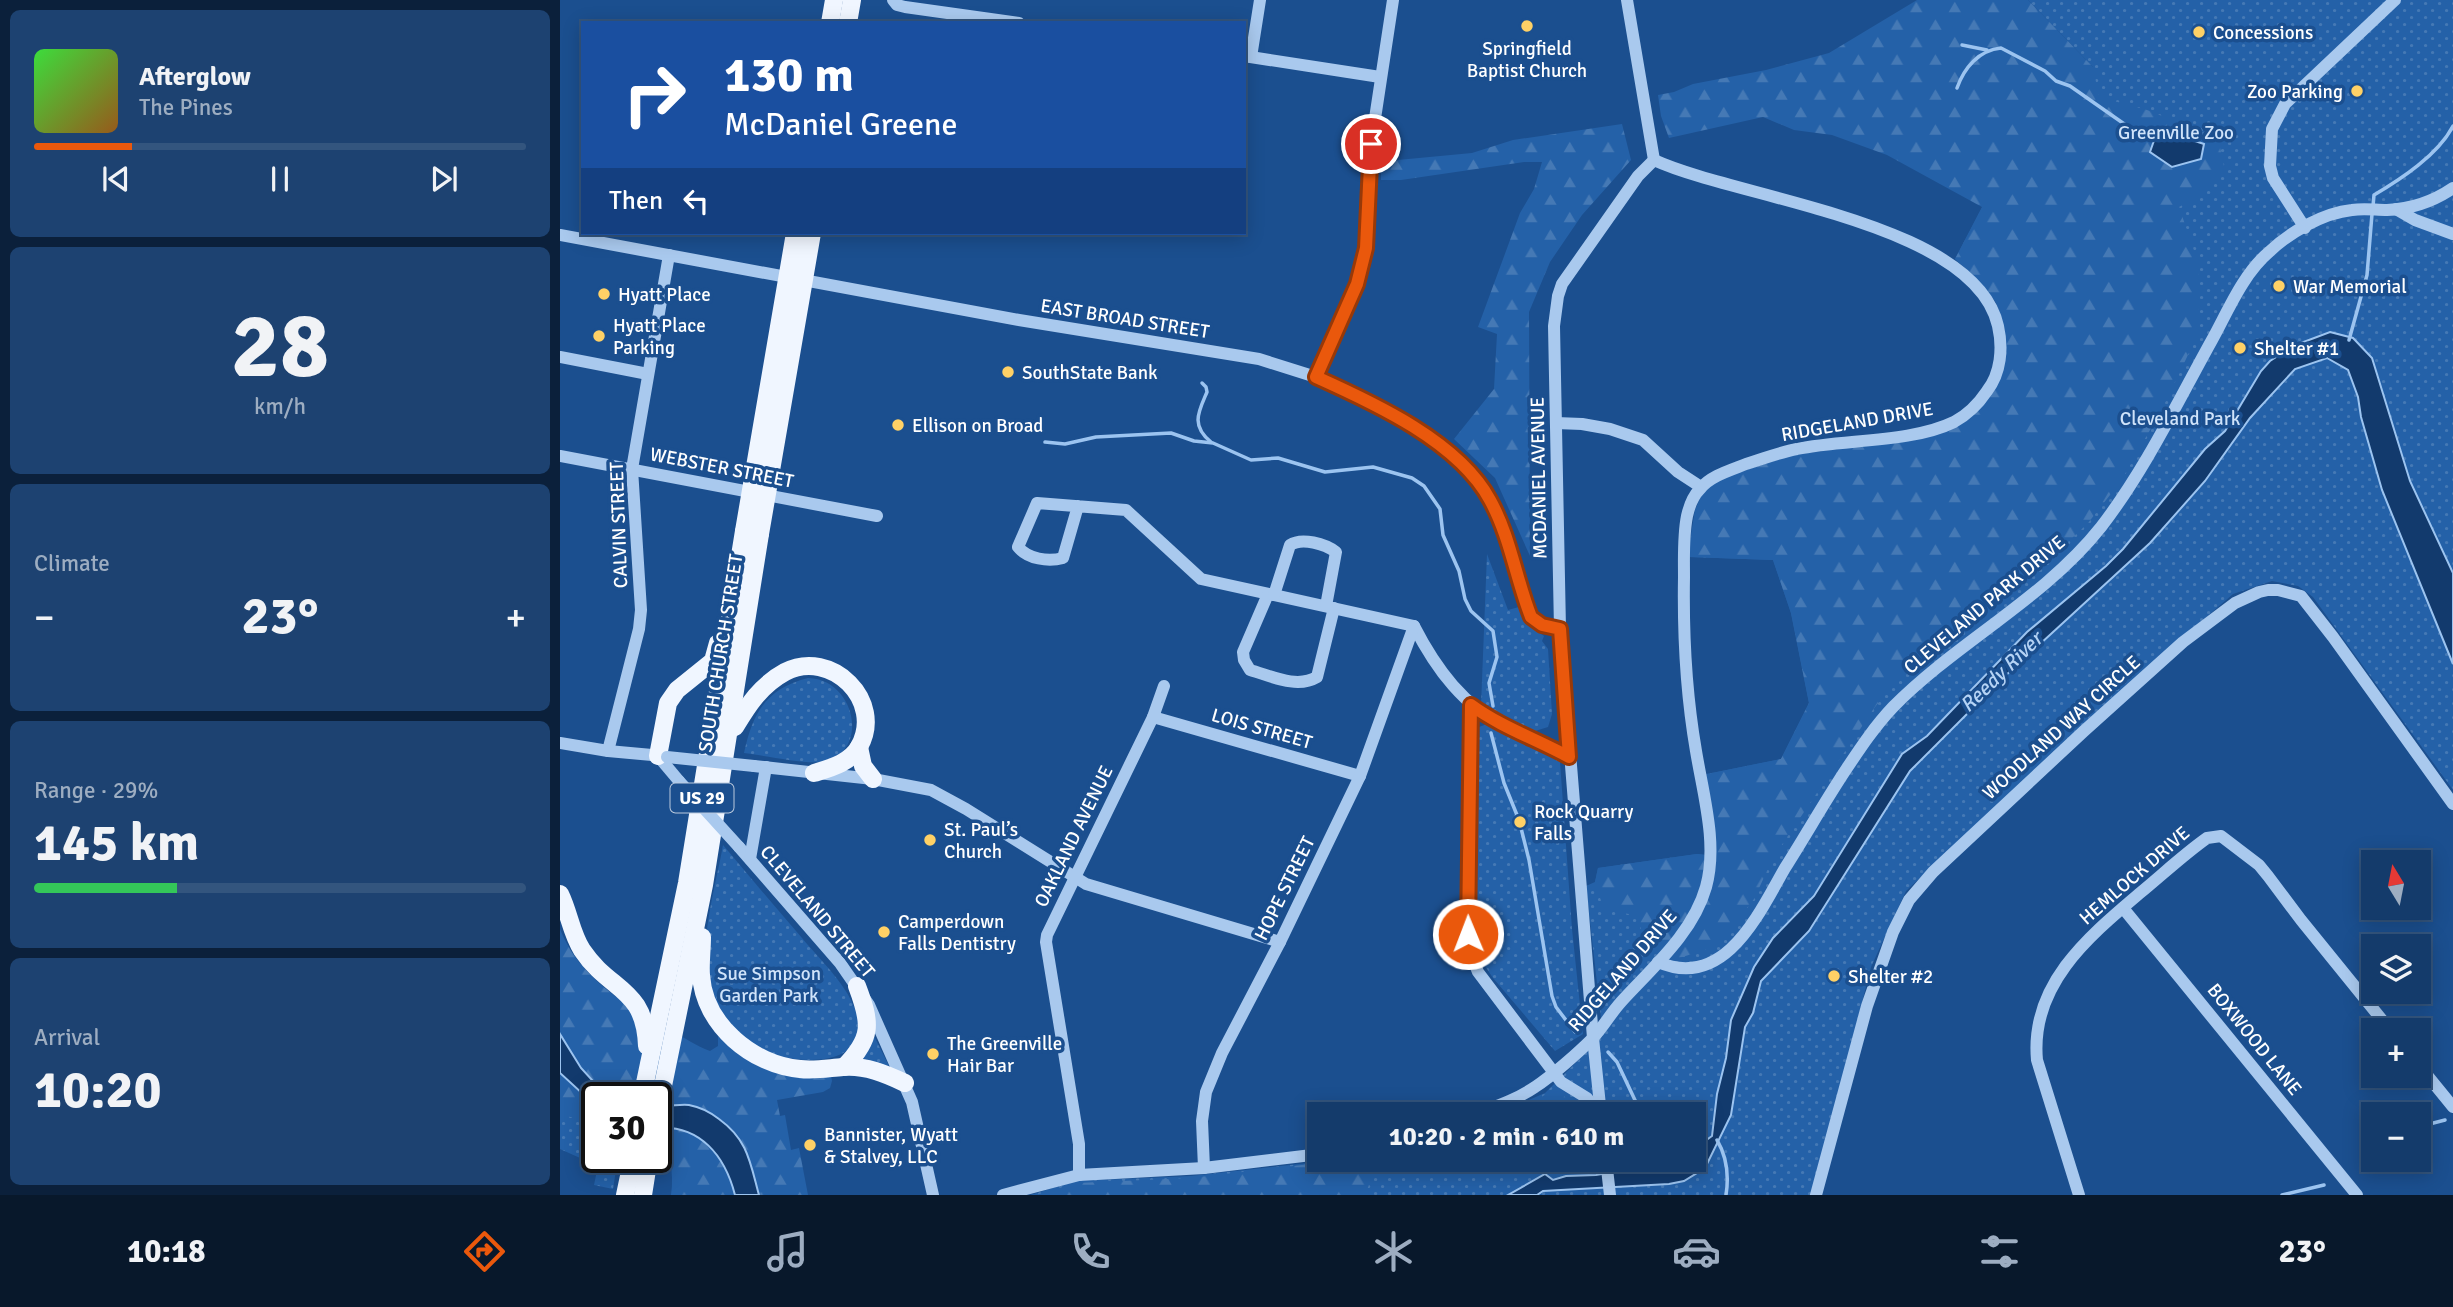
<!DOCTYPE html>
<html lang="en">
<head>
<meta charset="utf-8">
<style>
	:root { --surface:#143b6b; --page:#1d4271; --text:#f1f3f6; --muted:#9dadc1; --line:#33557e; --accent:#ea580c }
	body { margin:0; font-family:Signika,sans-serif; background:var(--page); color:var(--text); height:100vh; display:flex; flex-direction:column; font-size:26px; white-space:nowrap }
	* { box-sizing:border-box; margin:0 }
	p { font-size:23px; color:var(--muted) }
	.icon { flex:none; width:38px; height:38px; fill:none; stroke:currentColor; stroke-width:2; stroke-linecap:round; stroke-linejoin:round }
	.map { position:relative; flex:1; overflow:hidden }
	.drawer { display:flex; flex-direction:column; gap:10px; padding:10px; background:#0b203b; width:560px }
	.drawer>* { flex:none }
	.guide { position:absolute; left:21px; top:21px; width:665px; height:214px; border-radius:0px; box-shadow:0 4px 18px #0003,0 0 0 2px var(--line); background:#1a4fa0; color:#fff; overflow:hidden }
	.needle { width:46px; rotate:350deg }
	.buttons { position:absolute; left:1801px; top:850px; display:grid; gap:14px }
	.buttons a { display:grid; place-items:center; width:70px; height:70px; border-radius:0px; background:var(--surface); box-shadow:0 4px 18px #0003,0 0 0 2px var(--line); font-size:35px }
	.speed { position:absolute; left:21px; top:1082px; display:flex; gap:14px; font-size:35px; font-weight:700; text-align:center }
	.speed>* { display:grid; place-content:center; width:91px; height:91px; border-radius:50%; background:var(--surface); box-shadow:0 4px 18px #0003,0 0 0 2px var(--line); line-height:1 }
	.speed .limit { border:4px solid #111; border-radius:10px; background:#fff; color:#111 }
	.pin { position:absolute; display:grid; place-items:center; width:60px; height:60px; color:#fff; margin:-30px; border:4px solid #fff; border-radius:50%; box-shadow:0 2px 7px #0007 }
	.me { position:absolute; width:77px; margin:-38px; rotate:359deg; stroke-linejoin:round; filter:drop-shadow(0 0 5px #0008) }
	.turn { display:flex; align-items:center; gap:24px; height:147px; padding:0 28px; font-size:32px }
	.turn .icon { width:91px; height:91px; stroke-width:2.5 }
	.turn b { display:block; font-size:49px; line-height:60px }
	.then { display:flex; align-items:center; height:66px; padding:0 28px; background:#0003; gap:14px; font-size:26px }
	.big { font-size:52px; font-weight:700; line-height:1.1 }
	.drawer .card { flex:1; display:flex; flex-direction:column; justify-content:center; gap:10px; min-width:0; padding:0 24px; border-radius:10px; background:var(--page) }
	.drawer .dial { align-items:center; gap:0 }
	.dial b { font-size:91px; line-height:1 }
	.song { display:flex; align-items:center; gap:21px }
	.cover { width:84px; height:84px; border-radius:10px; background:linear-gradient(135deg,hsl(120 70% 55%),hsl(30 70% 35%)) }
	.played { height:7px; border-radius:4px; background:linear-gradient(90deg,var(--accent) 20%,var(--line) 20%) }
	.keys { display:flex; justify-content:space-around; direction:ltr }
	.heat { display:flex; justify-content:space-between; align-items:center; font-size:38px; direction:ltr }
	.charge { height:10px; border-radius:5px; background:linear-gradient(90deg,#34c759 29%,var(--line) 0) }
	.trip { position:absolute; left:747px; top:1102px; width:399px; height:70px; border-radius:0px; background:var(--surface); box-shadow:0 4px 18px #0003,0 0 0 2px var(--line); font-weight:700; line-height:70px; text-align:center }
	.tab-bar { display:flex; height:112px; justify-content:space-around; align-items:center; background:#08182b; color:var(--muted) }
	.tab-bar .icon { width:49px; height:49px }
	.tab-bar .current { color:var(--accent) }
	.tab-bar b { font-size:32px; color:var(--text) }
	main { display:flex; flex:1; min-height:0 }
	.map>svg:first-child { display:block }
	.green { fill:url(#green-dots) }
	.forest { fill:url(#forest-firs) }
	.water { fill:#123a6d; stroke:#9cc4f0; stroke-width:2 }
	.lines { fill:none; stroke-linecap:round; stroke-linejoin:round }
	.stream { stroke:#9cc4f0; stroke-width:3.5 }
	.minor { stroke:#a9c9ee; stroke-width:12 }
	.major { stroke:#f0f6ff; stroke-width:18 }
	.minor-bridge { stroke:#a9c9ee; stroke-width:12 }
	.major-bridge { stroke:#f0f6ff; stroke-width:18 }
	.route-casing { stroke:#983908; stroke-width:18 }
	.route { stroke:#ea580c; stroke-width:12 }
	.poi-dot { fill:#ffd166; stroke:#1b4f8f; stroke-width:2.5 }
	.labels { text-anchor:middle; stroke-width:7; stroke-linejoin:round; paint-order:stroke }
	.shield { fill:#1b4f8f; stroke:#bbcadd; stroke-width:2 }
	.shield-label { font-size:18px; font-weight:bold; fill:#fff }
	.poi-label { font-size:19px; fill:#fff; stroke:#1b4f8f; text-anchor:start }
	.park-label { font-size:19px; fill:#cfe3fa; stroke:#1b4f8f }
	.street-label { font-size:19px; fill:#fff; stroke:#1b4f8f }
	.water-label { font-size:21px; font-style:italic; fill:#b5d3f5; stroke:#1b4f8f }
</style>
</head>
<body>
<main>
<section class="drawer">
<div class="card">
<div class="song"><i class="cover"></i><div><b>Afterglow</b><p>The Pines</p></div></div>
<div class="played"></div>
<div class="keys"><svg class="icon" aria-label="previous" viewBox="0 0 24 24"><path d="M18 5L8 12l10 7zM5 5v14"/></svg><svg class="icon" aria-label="pause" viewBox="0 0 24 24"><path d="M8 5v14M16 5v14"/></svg><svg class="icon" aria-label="next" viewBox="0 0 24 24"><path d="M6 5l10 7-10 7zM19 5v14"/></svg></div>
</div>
<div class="card dial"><b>28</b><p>km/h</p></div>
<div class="card"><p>Climate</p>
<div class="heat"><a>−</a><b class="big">23°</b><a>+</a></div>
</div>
<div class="card"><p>Range · 29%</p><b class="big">145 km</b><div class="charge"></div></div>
<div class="card"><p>Arrival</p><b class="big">10:20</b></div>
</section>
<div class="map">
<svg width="1893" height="1195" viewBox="0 0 1893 1195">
	<defs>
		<pattern id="green-dots" width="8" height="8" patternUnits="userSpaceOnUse" patternTransform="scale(1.75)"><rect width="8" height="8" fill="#2461a8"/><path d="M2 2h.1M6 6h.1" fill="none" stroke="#4579b5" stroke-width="1.8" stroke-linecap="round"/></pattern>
		<pattern id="forest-firs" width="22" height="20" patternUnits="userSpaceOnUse" patternTransform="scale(1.75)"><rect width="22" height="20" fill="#2461a8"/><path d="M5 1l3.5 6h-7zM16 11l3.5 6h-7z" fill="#4579b5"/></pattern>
	</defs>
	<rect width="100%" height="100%" fill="#1b4f8f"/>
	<g class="green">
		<path d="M1468,0H1893V790L1753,597L1738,586L1712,581L1673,594L1532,716L1346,891L1311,967L1253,1195H470L516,1181L631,1176L775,1160H1134V1115H934L985,1093L1043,1036L1026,886L1035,882L1038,868L1137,854L1155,856L1142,775L1221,759L1249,703L1231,613L1213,560L1130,557L1135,510L1415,414C1444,384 1456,343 1436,303C1428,286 1409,271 1395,259L1443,168L1533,67Z"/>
		<polygon points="927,554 948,610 959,607 966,624 984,636 982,641 988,649 992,714 988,727 975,731 921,706"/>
		<path d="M248,678C297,679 311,756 260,762C244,764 202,755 184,753C193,712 206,689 248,678Z"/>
		<polygon points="927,724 993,753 1000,762 1012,929 1023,1034 995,1051 933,978 921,960 915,937 912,734 919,727"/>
		<path d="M163,845C189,876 215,907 242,938C260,960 289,986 297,1015C311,1070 232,1065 202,1050C178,1038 154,1008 148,981C139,940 156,885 163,845Z"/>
		<polygon points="0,1022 68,1097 37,1097 37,1157 58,1157 53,1189 34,1185 38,1166 0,1149"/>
		<path d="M313,1034L330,1068L293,1064C303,1054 312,1048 313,1034Z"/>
	</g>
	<g class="forest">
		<polygon points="1357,0 1468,0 1533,67 1539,97 1587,110 1658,138 1665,171 1650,189 1619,207 1639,265 1638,334 1603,407 1561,481 1528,523 1469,579 1339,677 1315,707 1213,858 1194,899 1172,927 1148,949 1119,958 1088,945 1075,915 1044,910 1035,882 1038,868 1137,854 1155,856 1142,775 1221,759 1249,703 1231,613 1213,560 1130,557 1130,540 1135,510 1143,491 1162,478 1232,455 1334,442 1415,414 1428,400 1440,381 1445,361 1447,350 1445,330 1436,302 1413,275 1395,259 1422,207 1327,155 1272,135 1234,130 1203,117 1109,138 1101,116 1098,95 1114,92 1133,84 1206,70 1269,53"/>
		<polygon points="1062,124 1071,160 1022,215 990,262 969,312 970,556 935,478 894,439 934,389 937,334 918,327 960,213 974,189 982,162 964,162 841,180 821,180 821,166 838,160 912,153 953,140"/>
		<path d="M0,929C19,978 68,1007 112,1031C125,1038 136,1046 150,1051L158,1046V1036C199,1074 217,1077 271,1076L272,1081L270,1088L263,1092L217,1100L220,1116L225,1115L231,1150L239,1148L248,1195H199C189,1157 187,1134 149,1115C143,1112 136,1107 129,1106C122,1104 106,1107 96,1105V1097H62L42,1091L21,1068L0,1034Z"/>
		<polygon points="0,1073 37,1107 37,1122 5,1116 0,1108"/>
		<polygon points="994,1088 1004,1096 1020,1115 940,1115 979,1099"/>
		<path d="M107,1127C146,1133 166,1157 175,1195H111C115,1172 107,1150 107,1127Z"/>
		<polygon points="784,1160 855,1160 812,1177 805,1195 476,1195 517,1183 631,1178"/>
	</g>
	<g class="water">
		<polygon points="1598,129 1644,144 1641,159 1612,167 1590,152"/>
		<polygon points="1770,332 1793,338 1812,358 1850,481 1893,573 1893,664 1822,490 1801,417 1798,397 1788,370 1767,358 1735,369 1690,418 1645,481 1590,543 1444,677 1350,771 1249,931 1201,981 1193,1013 1185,1027 1171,1115 1145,1168 1124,1181 1109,1184 983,1191 977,1195 948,1195 985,1174 993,1180 1006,1176 1036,1175 1104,1164 1103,1160 1134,1160 1134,1149 1152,1136 1157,1094 1166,1058 1171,1020 1194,967 1213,938 1254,896 1342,754 1367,736 1467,632 1546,566 1563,549 1645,449 1665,431 1701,371 1710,361 1733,346"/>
		<polygon points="0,1034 21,1068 42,1091 62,1097 37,1097 37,1107 0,1073"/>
		<path d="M96,1105C107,1107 119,1104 129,1105C140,1107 150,1112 159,1119C188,1140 190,1162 199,1195H175C165,1156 140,1124 96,1128Z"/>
	</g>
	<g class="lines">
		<g class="stream">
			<polyline points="1402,45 1427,50"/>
			<path d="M1397,88C1404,68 1419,50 1441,48L1485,71L1496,81L1510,86L1570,128L1595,139"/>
			<path d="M1813,206L1814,195C1841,179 1878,155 1893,126"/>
			<polyline points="1789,340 1807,275 1812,214"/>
			<path d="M642,383L646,387L647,392C639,411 630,425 651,442"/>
			<polyline points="485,442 505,444 536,437 611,433 634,441 653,443 691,460 718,458 765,472 813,467 852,478 864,486 880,509 883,535 899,571 905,599 911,611 933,631 937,657 929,683 933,706"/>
			<polyline points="931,733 944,783 959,820 969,860 992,996 996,1007 1015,1032"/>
			<polyline points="1048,1052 1057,1062 1082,1115"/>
			<polyline points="1858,1127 1885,1120"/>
			<path d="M1157,1140C1167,1157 1169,1176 1166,1195"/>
			<polyline points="1722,1195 1764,1185"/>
		</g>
		<g class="minor">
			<polyline points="333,0 337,5 345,7 459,23"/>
			<polyline points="1067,0 1094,160"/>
			<polyline points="684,56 820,77"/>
			<polyline points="691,57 700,0"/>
			<polyline points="1836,209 1855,220 1893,234"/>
			<polyline points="1745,228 1713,178 1710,166 1712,129 1725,104 1835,0"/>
			<polyline points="0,235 459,320 699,359 756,377 850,425 886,448 906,467 930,499 939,520 971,617 982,625 1000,629"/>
			<polyline points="0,357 88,374"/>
			<polyline points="756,377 797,283 806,249 809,158 833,0"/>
			<polyline points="996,423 1022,424 1050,429 1083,440 1118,472 1141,487"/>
			<polyline points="0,456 317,516"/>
			<path d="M518,506L503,558C488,562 468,559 458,547L477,503L566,510L641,579L854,626C876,669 904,707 949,729C969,738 989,746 1009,757"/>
			<path d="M708,594L683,652L684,660L690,670C711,676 737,689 757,677L774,608"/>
			<path d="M714,595L730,545C742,537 765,544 776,552L766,606"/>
			<path d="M911,705L908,909C908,930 909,952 918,972L1001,1082L1027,1098L1039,1114"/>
			<polyline points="593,717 800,776"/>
			<polyline points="0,743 48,751 103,756"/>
			<polyline points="48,751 79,629 81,610 72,469 109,255"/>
			<polyline points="98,756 119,781"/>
			<polyline points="194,766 313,779 371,790 406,809 526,884 720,942"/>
			<polyline points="179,847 280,963 309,1005 352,1102 373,1195"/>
			<polyline points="190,859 206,767"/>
			<polyline points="1563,908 1797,1195"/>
			<path d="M1098,962C1165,991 1199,913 1225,868C1246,835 1265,801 1287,768C1301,747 1315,726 1333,707C1397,642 1484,599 1541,527C1585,470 1617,403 1652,340C1668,311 1683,274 1709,252C1730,232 1763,213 1792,210C1804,208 1815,210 1827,210C1851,209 1874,201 1893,188"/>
			<polyline points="1858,1064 1893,1107"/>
			<path d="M913,1115C934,1107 956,1100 975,1087C992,1076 1019,1052 1033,1038C1043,1027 1051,1013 1061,1002C1093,967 1133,933 1146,887C1158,844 1143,794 1136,751C1126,693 1123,636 1124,577C1124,557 1123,536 1127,516C1129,507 1133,496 1140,489C1150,476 1171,470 1186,464C1203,459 1220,452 1237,449C1284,439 1351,443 1394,422C1407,415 1419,403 1427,391C1441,373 1443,348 1438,326C1415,222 1179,199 1094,160"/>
			<polyline points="1041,1115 1033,1038 1000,629 994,326 998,296 1002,284 1078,176 1094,160"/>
			<polyline points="1046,1160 1050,1195"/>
			<polyline points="644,1168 642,1121 646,1092 662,1053 720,942 800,776 854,626"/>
			<polyline points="519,1175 519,1144 486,942 487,935 593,717 604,686"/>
			<polyline points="443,1195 519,1175 644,1168 760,1154"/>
			<polyline points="1256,1195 1307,1006 1333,932 1349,900 1373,872 1524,731 1623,642 1675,603 1699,592 1708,590 1718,590 1741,596 1773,637 1893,804"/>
			<path d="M1519,1195L1477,1060C1470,985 1528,937 1580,893C1602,875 1623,855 1647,838L1661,836L1699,865L1708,876L1741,920L1831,1031"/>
		</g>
		<g class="major">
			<polyline points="270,23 274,0"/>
			<polyline points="288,23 292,0"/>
			<path d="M175,727C188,705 201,685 225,672C271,648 325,701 299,747C290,763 270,768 254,773"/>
			<polyline points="299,747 303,766 313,779"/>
			<polyline points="98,756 108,703 117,690 153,661 158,643"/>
			<path d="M0,894C9,912 11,933 22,950C50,992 85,987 87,1046"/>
			<path d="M142,937C142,950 140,963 141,975C144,1025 193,1065 240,1069C254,1071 269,1068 283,1067C305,1065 326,1074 345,1083"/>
			<path d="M284,1067C313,1038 311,1023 297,986"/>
			<polyline points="82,1097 127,883 184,531"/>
			<polyline points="96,1120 144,885 200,534"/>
			<polyline points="65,1195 73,1157"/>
			<polyline points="83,1195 89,1157"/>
		</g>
		<g class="minor-bridge">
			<polyline points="107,757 194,766"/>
			<polyline points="119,781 179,847"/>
		</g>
		<g class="major-bridge">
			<polyline points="184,531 235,233"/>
			<polyline points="200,534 252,233"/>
		</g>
	</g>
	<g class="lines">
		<g class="route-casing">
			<path id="route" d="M811,144L806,248L797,284L756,377C814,403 899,442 930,500C950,536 956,579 971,617L982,625L1000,629L1009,757C976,739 941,727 911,705L908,934"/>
		</g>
		<use href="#route" class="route"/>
	</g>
	<g class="poi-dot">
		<circle cx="967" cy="26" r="7"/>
		<circle cx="1639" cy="32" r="7"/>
		<circle cx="1797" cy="91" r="7"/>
		<circle cx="1719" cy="286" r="7"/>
		<circle cx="44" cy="294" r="7"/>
		<circle cx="39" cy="336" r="7"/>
		<circle cx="1680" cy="348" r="7"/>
		<circle cx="448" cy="372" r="7"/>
		<circle cx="338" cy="425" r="7"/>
		<circle cx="960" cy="822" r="7"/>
		<circle cx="370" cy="840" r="7"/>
		<circle cx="324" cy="932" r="7"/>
		<circle cx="1274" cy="976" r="7"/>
		<circle cx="373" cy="1054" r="7"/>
		<circle cx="250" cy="1145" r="7"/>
	</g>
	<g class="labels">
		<rect class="shield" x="110.5" y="783.5" width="63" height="29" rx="5"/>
		<g class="shield-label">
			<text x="142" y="804">US 29</text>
		</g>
		<g class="poi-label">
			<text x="1653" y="39">Concessions</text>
			<text x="967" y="55" text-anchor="middle">Springfield<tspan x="967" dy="22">Baptist Church</tspan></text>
			<text x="1783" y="98" text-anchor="end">Zoo Parking</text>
			<text x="1733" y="293">War Memorial</text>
			<text x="58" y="301">Hyatt Place</text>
			<text x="53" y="332">Hyatt Place<tspan x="53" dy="22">Parking</tspan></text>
			<text x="1694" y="355">Shelter #1</text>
			<text x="462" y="379">SouthState Bank</text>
			<text x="352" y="432">Ellison on Broad</text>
			<text x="974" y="818">Rock Quarry<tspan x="974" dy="22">Falls</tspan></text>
			<text x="384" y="836">St. Paul’s<tspan x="384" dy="22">Church</tspan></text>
			<text x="338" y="928">Camperdown<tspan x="338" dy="22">Falls Dentistry</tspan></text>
			<text x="1288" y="983">Shelter #2</text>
			<text x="387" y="1050">The Greenville<tspan x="387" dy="22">Hair Bar</tspan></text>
			<text x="264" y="1141">Bannister, Wyatt<tspan x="264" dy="22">&amp; Stalvey, LLC</tspan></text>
		</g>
		<g class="park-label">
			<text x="1616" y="139">Greenville Zoo</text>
			<text x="1620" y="425">Cleveland Park</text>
			<text x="209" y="980">Sue Simpson<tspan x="209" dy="22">Garden Park</tspan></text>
		</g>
		<g class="street-label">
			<text transform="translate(565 318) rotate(9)" y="7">EAST BROAD STREET</text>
			<text transform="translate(1297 421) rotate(-10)" y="7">RIDGELAND DRIVE</text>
			<text transform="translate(162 467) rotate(11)" y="7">WEBSTER STREET</text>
			<text transform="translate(978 478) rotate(-91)" y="7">MCDANIEL AVENUE</text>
			<text transform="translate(58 525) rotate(-92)" y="7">CALVIN STREET</text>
			<text transform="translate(1424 604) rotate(-40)" y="7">CLEVELAND PARK DRIVE</text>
			<text transform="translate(160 653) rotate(-81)" y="7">SOUTH CHURCH STREET</text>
			<text transform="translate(1501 727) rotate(-42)" y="7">WOODLAND WAY CIRCLE</text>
			<text transform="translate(702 728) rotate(16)" y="7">LOIS STREET</text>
			<text transform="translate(513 836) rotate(-64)" y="7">OAKLAND AVENUE</text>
			<text transform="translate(1574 875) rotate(-41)" y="7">HEMLOCK DRIVE</text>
			<text transform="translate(724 888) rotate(-64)" y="7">HOPE STREET</text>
			<text transform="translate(258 911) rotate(50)" y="7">CLEVELAND STREET</text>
			<text transform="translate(1062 970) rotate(-49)" y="7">RIDGELAND DRIVE</text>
			<text transform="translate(1695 1039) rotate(51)" y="7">BOXWOOD LANE</text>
		</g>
		<g class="water-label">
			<text transform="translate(1441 672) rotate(-44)" y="7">Reedy River</text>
		</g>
	</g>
</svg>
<div class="buttons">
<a><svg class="needle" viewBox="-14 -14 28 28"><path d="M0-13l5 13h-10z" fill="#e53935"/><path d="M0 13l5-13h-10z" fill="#9dadc1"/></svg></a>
<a><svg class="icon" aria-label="layers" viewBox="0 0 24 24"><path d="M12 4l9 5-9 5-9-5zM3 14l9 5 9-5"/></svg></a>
<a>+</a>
<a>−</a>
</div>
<div class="speed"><div class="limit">30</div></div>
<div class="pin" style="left:811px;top:144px;background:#d93025"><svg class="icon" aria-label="arrive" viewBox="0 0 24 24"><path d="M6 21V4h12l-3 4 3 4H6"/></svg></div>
<svg class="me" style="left:908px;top:934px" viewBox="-20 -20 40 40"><circle r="17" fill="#ea580c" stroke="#fff" stroke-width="3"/><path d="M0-11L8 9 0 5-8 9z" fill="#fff"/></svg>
<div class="trip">10:20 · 2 min · 610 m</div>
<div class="guide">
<div class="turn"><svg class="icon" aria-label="right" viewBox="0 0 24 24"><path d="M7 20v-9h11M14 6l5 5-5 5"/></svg><div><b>130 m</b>McDaniel Greene</div></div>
<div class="then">Then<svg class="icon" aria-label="left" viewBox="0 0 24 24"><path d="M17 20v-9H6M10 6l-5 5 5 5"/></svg></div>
</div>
</div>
</main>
<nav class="tab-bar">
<b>10:18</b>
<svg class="icon current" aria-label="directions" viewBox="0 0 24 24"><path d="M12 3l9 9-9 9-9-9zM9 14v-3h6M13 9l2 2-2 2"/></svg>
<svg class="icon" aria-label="music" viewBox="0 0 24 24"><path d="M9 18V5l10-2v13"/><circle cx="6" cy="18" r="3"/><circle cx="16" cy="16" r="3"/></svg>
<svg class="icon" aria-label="phone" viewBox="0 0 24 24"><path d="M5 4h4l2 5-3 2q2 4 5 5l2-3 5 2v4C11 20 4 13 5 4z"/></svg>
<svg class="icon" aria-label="climate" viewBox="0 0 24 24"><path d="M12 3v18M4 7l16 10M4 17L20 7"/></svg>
<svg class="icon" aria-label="car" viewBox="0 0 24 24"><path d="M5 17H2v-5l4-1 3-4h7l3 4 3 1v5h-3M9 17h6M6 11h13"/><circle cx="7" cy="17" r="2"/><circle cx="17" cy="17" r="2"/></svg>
<svg class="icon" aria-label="filters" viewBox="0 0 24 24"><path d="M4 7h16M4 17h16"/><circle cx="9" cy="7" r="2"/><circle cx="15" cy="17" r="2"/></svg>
<b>23°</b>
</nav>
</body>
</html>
